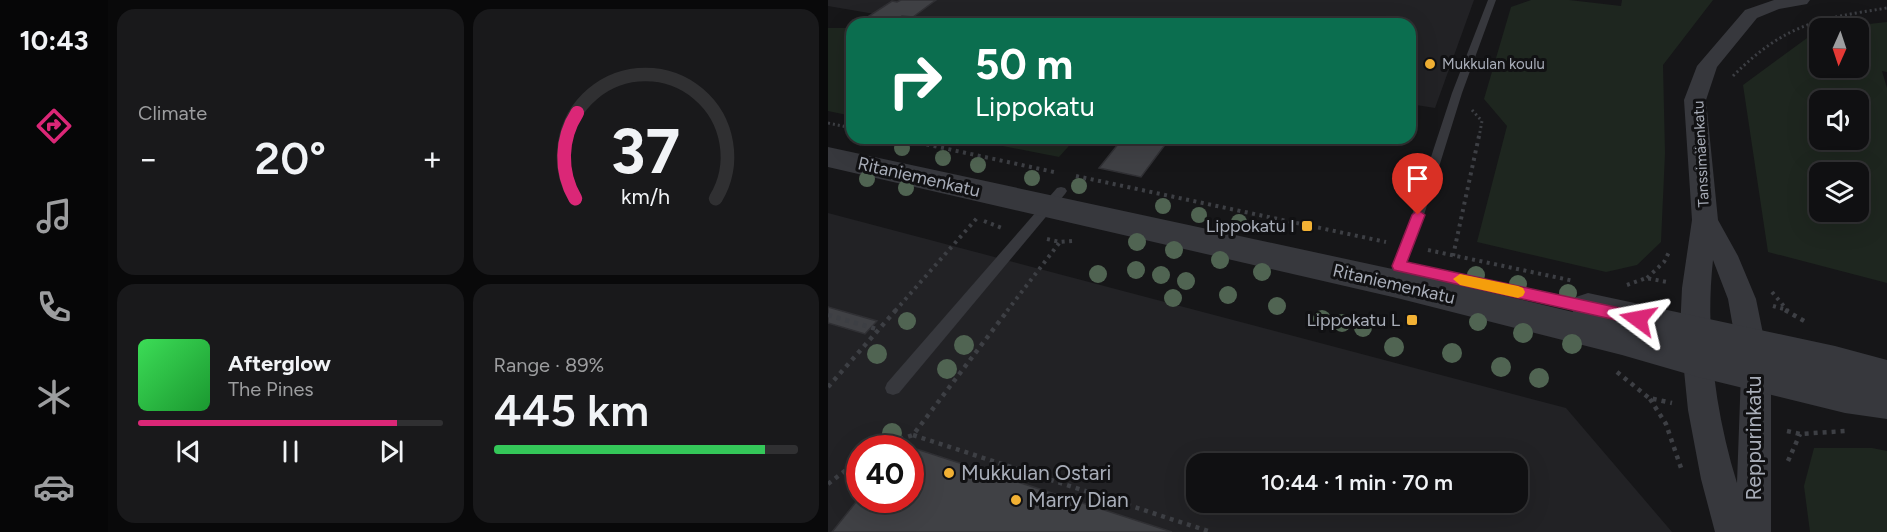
<!DOCTYPE html>
<html lang="en">
<head>
<meta charset="utf-8">
<style>
	:root { --surface:#101012; --page:#19191b; --text:#f1f3f6; --muted:#9c9d9f; --line:#303032; --accent:#db2777 }
	body { margin:0; font-family:Figtree,sans-serif; background:var(--page); color:var(--text); height:100vh; display:flex; flex-direction:column; font-size:22px; white-space:nowrap }
	* { box-sizing:border-box; margin:0 }
	p { font-size:20px; color:var(--muted) }
	.icon { flex:none; width:33px; height:33px; fill:none; stroke:currentColor; stroke-width:2; stroke-linecap:round; stroke-linejoin:round }
	.map { position:relative; flex:1; overflow:hidden }
	.side { display:flex; flex-direction:column; gap:9px; padding:9px; background:#09090a; width:720px }
	.side>* { flex:none }
	.top-card { position:absolute; left:18px; top:18px; width:570px; height:126px; border-radius:18px; box-shadow:0 6px 24px #0002,0 0 0 2px var(--line); background:#0b6e4f; color:#fff; overflow:hidden }
	.needle { width:39px; rotate:183deg }
	.fabs { position:absolute; left:981px; top:18px; display:grid; gap:12px }
	.fabs a { display:grid; place-items:center; width:60px; height:60px; border-radius:12px; background:var(--surface); box-shadow:0 6px 24px #0002,0 0 0 2px var(--line); font-size:30px }
	.speed { position:absolute; left:18px; top:435px; display:flex; gap:12px; font-size:30px; font-weight:700; text-align:center }
	.speed>* { display:grid; place-content:center; width:78px; height:78px; border-radius:50%; background:var(--surface); box-shadow:0 6px 24px #0002,0 0 0 2px var(--line); line-height:1 }
	.speed .limit { border:9px solid #d22; background:#fff; color:#111 }
	.pin { position:absolute; display:grid; place-items:center; width:51px; height:51px; color:#fff; margin:-62px -26px; border-radius:50% 50% 50% 0; rotate:-45deg; box-shadow:0 0 6px #0007 }
	.pin .icon { rotate:45deg }
	.me { position:absolute; width:66px; margin:-33px; rotate:283deg; stroke-linejoin:round; filter:drop-shadow(0 0 4px #0008) }
	.turn { display:flex; align-items:center; gap:21px; height:126px; padding:0 30px; font-size:27px }
	.turn .icon { width:78px; height:78px; stroke-width:2.5 }
	.turn b { display:block; font-size:42px; line-height:51px }
	.big { font-size:45px; font-weight:600; line-height:1.1 }
	.side .widget { flex:1; display:flex; flex-direction:column; justify-content:center; gap:9px; min-width:0; padding:0 21px; border-radius:18px; background:var(--page) }
	.side .dial { align-items:center; gap:0 }
	.dial svg { height:156px; overflow:visible; fill:none; stroke:var(--line); stroke-width:7; stroke-linecap:round; text-anchor:middle }
	.dial text { fill:var(--text); stroke:none }
	.song { display:flex; align-items:center; gap:18px }
	.cover { width:72px; height:72px; border-radius:9px; background:linear-gradient(135deg,hsl(130 70% 55%),hsl(130 70% 35%)) }
	.played { height:6px; border-radius:3px; background:linear-gradient(90deg,var(--accent) 85%,var(--line) 85%) }
	.keys { display:flex; justify-content:space-around; direction:ltr }
	.heat { display:flex; justify-content:space-between; align-items:center; font-size:33px; direction:ltr }
	.charge { height:9px; border-radius:4px; background:linear-gradient(90deg,#34c759 89%,var(--line) 0) }
	.side .tiles { flex:1; display:grid; gap:9px; grid-template-columns:repeat(2,1fr) }
	.trip { position:absolute; left:358px; top:453px; width:342px; height:60px; border-radius:18px; background:var(--surface); box-shadow:0 6px 24px #0002,0 0 0 2px var(--line); font-weight:600; line-height:60px; text-align:center }
	main { display:flex; flex:1; min-height:0 }
	.menu { display:flex; flex-direction:column; width:108px; justify-content:space-around; align-items:center; background:#060607; color:var(--muted) }
	.menu .icon { width:42px; height:42px }
	.menu .on { color:var(--accent) }
	.menu b { font-size:27px; color:var(--text) }
	.map>svg:first-child { display:block }
	.built { fill:#222225; fill-rule:evenodd }
	.green { fill:#1e261f; fill-rule:evenodd }
	.building { fill:#404145; stroke:#303034; stroke-width:1.5 }
	.lines { fill:none; stroke-linecap:round; stroke-linejoin:round }
	.path-far2 { stroke:#3d3f44; stroke-width:3; stroke-dasharray:2 3; stroke-linecap:butt }
	.path-far1 { stroke:#3d3f44; stroke-width:4; stroke-dasharray:3 4.5; stroke-linecap:butt }
	.path { stroke:#3d3f44; stroke-width:4.5; stroke-dasharray:4 5; stroke-linecap:butt }
	.service { fill:#37383d; fill-rule:evenodd }
	.minor { fill:#37383d; fill-rule:evenodd }
	.tertiary { fill:#37383d; fill-rule:evenodd }
	.tree { fill:#506452 }
	.route { fill:#db2777; stroke:#8e194d; stroke-width:1.5 }
	.slow { fill:#f59e0b }
	.poi-dot { fill:#f2b134; stroke:#111113; stroke-width:2 }
	.labels { text-anchor:middle; stroke-width:6; stroke-linejoin:round; paint-order:stroke }
	.far-poi-label { font-size:15px; fill:#a8adb8; stroke:#111113; text-anchor:start }
	.far-street-label { font-size:15px; fill:#a8adb8; stroke:#111113 }
	.street-label { font-size:18px; fill:#a8adb8; stroke:#111113 }
	.poi-label { font-size:18px; fill:#a8adb8; stroke:#111113; text-anchor:end }
	.near-street-label { font-size:21px; fill:#a8adb8; stroke:#111113 }
	.near-poi-label { font-size:21px; fill:#a8adb8; stroke:#111113; text-anchor:start }
</style>
</head>
<body>
<main>
<nav class="menu">
<b>10:43</b>
<svg class="icon on" aria-label="directions" viewBox="0 0 24 24"><path d="M12 3l9 9-9 9-9-9zM9 14v-3h6M13 9l2 2-2 2"/></svg>
<svg class="icon" aria-label="music" viewBox="0 0 24 24"><path d="M9 18V5l10-2v13"/><circle cx="6" cy="18" r="3"/><circle cx="16" cy="16" r="3"/></svg>
<svg class="icon" aria-label="phone" viewBox="0 0 24 24"><path d="M5 4h4l2 5-3 2q2 4 5 5l2-3 5 2v4C11 20 4 13 5 4z"/></svg>
<svg class="icon" aria-label="climate" viewBox="0 0 24 24"><path d="M12 3v18M4 7l16 10M4 17L20 7"/></svg>
<svg class="icon" aria-label="car" viewBox="0 0 24 24"><path d="M5 17H2v-5l4-1 3-4h7l3 4 3 1v5h-3M9 17h6M6 11h13"/><circle cx="7" cy="17" r="2"/><circle cx="17" cy="17" r="2"/></svg>
</nav>
<section class="side">
<div class="tiles">
<div class="widget"><p>Climate</p>
<div class="heat"><a>−</a><b class="big">20°</b><a>+</a></div>
</div>
<div class="widget dial"><svg viewBox="0 0 100 80">
<path d="M14 69A42 42 0 1 1 86 69"/>
<path d="M14 69A42 42 0 0 1 15 25" stroke="#db2777"/>
<text x="50" y="56" font-size="32" font-weight="700">37</text>
<text x="50" y="72" font-size="11">km/h</text>
</svg></div>
<div class="widget">
<div class="song"><i class="cover"></i><div><b>Afterglow</b><p>The Pines</p></div></div>
<div class="played"></div>
<div class="keys"><svg class="icon" aria-label="previous" viewBox="0 0 24 24"><path d="M18 5L8 12l10 7zM5 5v14"/></svg><svg class="icon" aria-label="pause" viewBox="0 0 24 24"><path d="M8 5v14M16 5v14"/></svg><svg class="icon" aria-label="next" viewBox="0 0 24 24"><path d="M6 5l10 7-10 7zM19 5v14"/></svg></div>
</div>
<div class="widget"><p>Range · 89%</p><b class="big">445 km</b><div class="charge"></div></div>
</div>
</section>
<div class="map">
<svg width="1059" height="532" viewBox="0 0 1059 532">
	<rect width="100%" height="100%" fill="#161618"/>
	<g class="built">
		<polygon points="0,0 646,0 607,108 582,104 582,24 105,24 0,6"/>
		<path d="M0,213L738,408L844,532H0ZM32,448H82V500H32ZM369,464H690V502H369Z"/>
	</g>
	<g class="green">
		<polygon points="703,0 741,0 793,6 794,0 885,0 835,65 837,153 833,242 809,265 778,272 649,242 679,126 656,99 683,7"/>
		<path d="M1059,22V72L1054,71L1059,88V283L940,252L915,85L990,30L992,68H1030V28H1005ZM1030,100V140H992V100ZM1030,172V212H992V172Z"/>
		<polygon points="0,28 24,28 24,116 0,111"/>
		<polygon points="134,138 248,138 231,157"/>
		<polygon points="986,448 1044,448 1059,451 1059,532 982,532 976,486"/>
	</g>
	<g class="building">
		<polygon points="73,0 108,0 85,17 74,16 68,20 41,16 64,1 69,2"/>
		<polygon points="295,138 342,138 313,177 271,168"/>
		<polygon points="0,307 49,321 37,334 0,323"/>
		<polygon points="73,444 344,532 4,532 32,497 32,500 82,500 82,448 69,448"/>
	</g>
	<g class="lines">
		<g class="path-far2">
			<path d="M905,76C957,24 989,19 1059,8"/>
			<polyline points="644,110 654,121 651,137"/>
			<polyline points="0,123 24,128"/>
		</g>
		<g class="path-far1">
			<polyline points="69,138 226,172"/>
			<polyline points="248,176 558,242"/>
			<polyline points="156,221 174,228"/>
			<polyline points="219,239 232,242 244,241"/>
			<polyline points="600,250 746,281"/>
			<polyline points="625,256 651,136"/>
			<polyline points="819,278 836,262 842,250"/>
			<polyline points="799,285 818,278 839,282"/>
			<polyline points="944,292 960,311"/>
			<polyline points="945,306 956,309"/>
			<polyline points="67,311 149,218"/>
			<polyline points="179,311 232,242"/>
		</g>
		<g class="path">
			<polyline points="957,310 978,322"/>
			<polyline points="0,315 52,330"/>
			<polyline points="789,372 821,398 844,403"/>
			<polyline points="0,387 68,310"/>
			<polyline points="822,399 838,424 853,468"/>
			<polyline points="959,431 972,434 1017,431"/>
			<polyline points="85,435 383,532"/>
			<polyline points="46,448 85,435 180,310"/>
			<polyline points="960,461 972,434"/>
			<polyline points="0,484 32,459"/>
		</g>
		<g class="service">
			<polygon points="660,0 668,0 634,93 596,215 578,266 574,288 564,288 562,284 564,266 584,215 624,93"/>
			<polygon points="233,187 237,188 239,191 237,194 71,393 65,395 59,393 57,388 59,383 229,188"/>
		</g>
		<path class="minor" d="M946,0H982L979,4L951,9L929,18L889,67L878,100L890,220L910,256L928,299L943,373V532H887L873,479L860,410L852,331L854,288L864,220L856,100L869,66L917,10ZM885,260L900,299L913,373L909,483C887,412 877,333 885,260Z"/>
		<polygon class="tertiary" points="0,147 569,270 745,312 743,307 748,297 760,293 1007,346 1059,360 1059,419 1017,413 870,377 794,355 569,298 0,167"/>
	</g>
	<g class="tree">
		<circle cx="74" cy="148" r="8"/>
		<circle cx="115" cy="158" r="8"/>
		<circle cx="150" cy="165" r="8"/>
		<circle cx="204" cy="178" r="8"/>
		<circle cx="39" cy="179" r="8"/>
		<circle cx="251" cy="186" r="8"/>
		<circle cx="78" cy="188" r="8"/>
		<circle cx="335" cy="206" r="8"/>
		<circle cx="371" cy="215" r="8"/>
		<circle cx="411" cy="222" r="8"/>
		<circle cx="309" cy="242" r="9"/>
		<circle cx="346" cy="250" r="9"/>
		<circle cx="392" cy="260" r="9"/>
		<circle cx="308" cy="270" r="9"/>
		<circle cx="434" cy="272" r="9"/>
		<circle cx="270" cy="274" r="9"/>
		<circle cx="333" cy="275" r="9"/>
		<circle cx="648" cy="275" r="9"/>
		<circle cx="358" cy="281" r="9"/>
		<circle cx="690" cy="284" r="9"/>
		<circle cx="740" cy="293" r="9"/>
		<circle cx="400" cy="295" r="9"/>
		<circle cx="345" cy="298" r="9"/>
		<circle cx="449" cy="306" r="9"/>
		<circle cx="494" cy="319" r="9"/>
		<circle cx="79" cy="321" r="9"/>
		<circle cx="650" cy="322" r="9"/>
		<circle cx="514" cy="323" r="9"/>
		<circle cx="535" cy="328" r="9"/>
		<circle cx="695" cy="333" r="10"/>
		<circle cx="744" cy="344" r="10"/>
		<circle cx="136" cy="345" r="10"/>
		<circle cx="566" cy="347" r="10"/>
		<circle cx="624" cy="353" r="10"/>
		<circle cx="49" cy="354" r="10"/>
		<circle cx="673" cy="367" r="10"/>
		<circle cx="119" cy="369" r="10"/>
		<circle cx="711" cy="378" r="10"/>
		<circle cx="64" cy="433" r="10"/>
	</g>
	<polygon class="route" points="590,210 597,215 579,262 810,312 815,314 817,319 815,323 810,325 566,270 564,266 584,215"/>
	<polygon class="slow" points="632,274 690,286 695,288 697,292 695,296 690,298 632,285 625,279"/>
	<g class="poi-dot">
		<circle cx="602" cy="64" r="6"/>
		<rect x="473" y="220" width="12" height="12" rx="3"/>
		<rect x="578" y="314" width="12" height="12" rx="3"/>
		<circle cx="121" cy="473" r="6"/>
		<circle cx="188" cy="500" r="6"/>
	</g>
	<g class="labels">
		<g class="far-poi-label">
			<text x="614" y="69">Mukkulan koulu</text>
		</g>
		<g class="far-street-label">
			<text transform="translate(873 154) rotate(-93)" y="5">Tanssimäenkatu</text>
		</g>
		<g class="street-label">
			<text transform="translate(91 177) rotate(13)" y="6">Ritaniemenkatu</text>
			<text transform="translate(566 284) rotate(13)" y="6">Ritaniemenkatu</text>
		</g>
		<g class="poi-label">
			<text x="467" y="232">Lippokatu I</text>
			<text x="572" y="326">Lippokatu L</text>
		</g>
		<g class="near-street-label">
			<text transform="translate(926 438) rotate(-90)" y="7">Reppurinkatu</text>
		</g>
		<g class="near-poi-label">
			<text x="133" y="480">Mukkulan Ostari</text>
			<text x="200" y="507">Marry Dian</text>
		</g>
	</g>
</svg>
<div class="fabs">
<a><svg class="needle" viewBox="-14 -14 28 28"><path d="M0-13l5 13h-10z" fill="#e53935"/><path d="M0 13l5-13h-10z" fill="#9c9d9f"/></svg></a>
<a><svg class="icon" aria-label="sound" viewBox="0 0 24 24"><path d="M4 9h4l5-4v14l-5-4H4zM17 9q2 3 0 6"/></svg></a>
<a><svg class="icon" aria-label="layers" viewBox="0 0 24 24"><path d="M12 4l9 5-9 5-9-5zM3 14l9 5 9-5"/></svg></a>
</div>
<div class="speed"><div class="limit">40</div></div>
<div class="pin" style="left:590px;top:215px;background:#d93025"><svg class="icon" aria-label="arrive" viewBox="0 0 24 24"><path d="M6 21V4h12l-3 4 3 4H6"/></svg></div>
<svg class="me" style="left:810px;top:319px" viewBox="-20 -20 40 40"><path d="M0-17L14 15 0 8-14 15z" fill="#db2777" stroke="#fff" stroke-width="4"/></svg>
<div class="trip">10:44 · 1 min · 70 m</div>
<div class="top-card">
<div class="turn"><svg class="icon" aria-label="right" viewBox="0 0 24 24"><path d="M7 20v-9h11M14 6l5 5-5 5"/></svg><div><b>50 m</b>Lippokatu</div></div>
</div>
</div>
</main>
</body>
</html>
